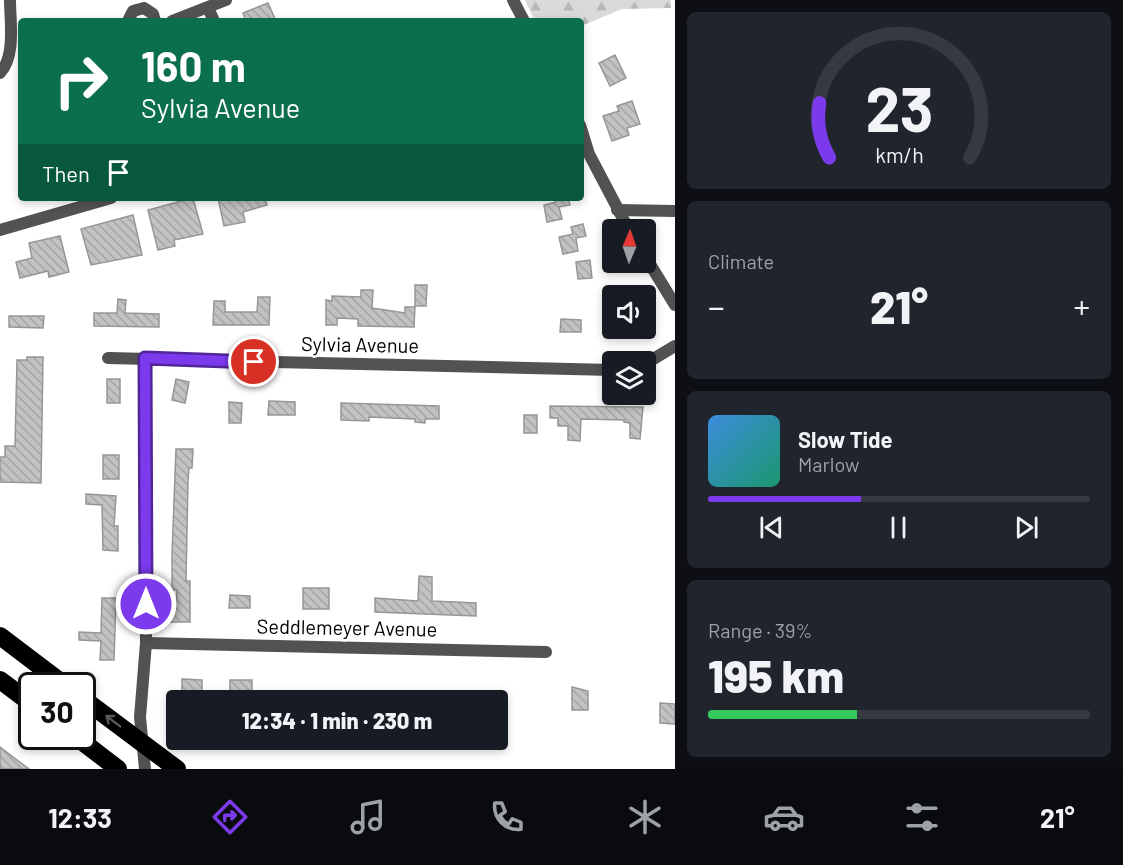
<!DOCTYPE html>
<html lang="en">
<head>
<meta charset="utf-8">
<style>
	:root { --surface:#171b24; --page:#20242c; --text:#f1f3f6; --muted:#9ea1a6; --line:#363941; --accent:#7c3aed }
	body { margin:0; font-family:Barlow,sans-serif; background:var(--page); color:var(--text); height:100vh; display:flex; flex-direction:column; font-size:22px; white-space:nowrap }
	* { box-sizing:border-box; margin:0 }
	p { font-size:20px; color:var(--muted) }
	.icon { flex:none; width:33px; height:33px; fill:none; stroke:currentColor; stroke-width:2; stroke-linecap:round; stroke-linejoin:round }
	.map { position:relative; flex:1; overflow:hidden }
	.details { display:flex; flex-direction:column; gap:12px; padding:12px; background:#0d0f14; width:448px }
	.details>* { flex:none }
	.hud { position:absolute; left:18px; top:18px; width:566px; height:183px; border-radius:6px; box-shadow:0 3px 9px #0003; background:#0b6e4f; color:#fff; overflow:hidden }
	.needle { width:39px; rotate:2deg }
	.buttons { position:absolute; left:602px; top:219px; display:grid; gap:12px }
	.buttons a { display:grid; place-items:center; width:54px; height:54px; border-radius:6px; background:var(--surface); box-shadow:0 3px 9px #0003; font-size:30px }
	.speed { position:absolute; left:18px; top:672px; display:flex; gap:12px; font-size:30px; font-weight:700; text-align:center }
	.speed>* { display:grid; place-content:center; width:78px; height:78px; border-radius:50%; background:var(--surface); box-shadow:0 3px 9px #0003; line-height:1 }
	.speed .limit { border:3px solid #111; border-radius:9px; background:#fff; color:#111 }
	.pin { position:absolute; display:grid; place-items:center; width:51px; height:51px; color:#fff; margin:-26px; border:3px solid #fff; border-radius:50%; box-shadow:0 2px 6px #0007 }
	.me { position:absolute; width:66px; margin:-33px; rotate:0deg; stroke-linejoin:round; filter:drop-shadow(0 0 4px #0008) }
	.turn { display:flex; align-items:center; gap:21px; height:126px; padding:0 24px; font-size:27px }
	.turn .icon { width:78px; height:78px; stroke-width:2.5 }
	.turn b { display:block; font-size:42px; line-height:51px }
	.then { display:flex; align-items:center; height:57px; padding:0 24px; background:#0003; gap:12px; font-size:22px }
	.big { font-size:45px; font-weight:800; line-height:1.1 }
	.details .tile { flex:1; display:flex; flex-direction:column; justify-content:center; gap:9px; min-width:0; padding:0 21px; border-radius:9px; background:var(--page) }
	.details .dial { align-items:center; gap:0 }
	.dial svg { height:156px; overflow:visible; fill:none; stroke:var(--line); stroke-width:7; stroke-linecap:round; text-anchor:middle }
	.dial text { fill:var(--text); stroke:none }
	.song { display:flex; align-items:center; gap:18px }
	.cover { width:72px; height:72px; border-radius:9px; background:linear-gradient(135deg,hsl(210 70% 55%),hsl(160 70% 35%)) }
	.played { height:6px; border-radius:3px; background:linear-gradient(90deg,var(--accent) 40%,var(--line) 40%) }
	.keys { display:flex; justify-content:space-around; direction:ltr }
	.heat { display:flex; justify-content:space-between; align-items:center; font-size:33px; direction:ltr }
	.charge { height:9px; border-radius:4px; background:linear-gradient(90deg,#34c759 39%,var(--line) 0) }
	.trip { position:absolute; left:166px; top:690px; width:342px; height:60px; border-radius:6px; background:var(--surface); box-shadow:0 3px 9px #0003; font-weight:800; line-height:60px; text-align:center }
	.dock { display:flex; height:96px; justify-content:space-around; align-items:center; background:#090b0e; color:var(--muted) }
	.dock .icon { width:42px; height:42px }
	.dock .on { color:var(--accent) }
	.dock b { font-size:27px; color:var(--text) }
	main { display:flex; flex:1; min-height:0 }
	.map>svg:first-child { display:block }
	.forest { fill:url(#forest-firs) }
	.building { fill:url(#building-back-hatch); stroke:#969696; stroke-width:1.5 }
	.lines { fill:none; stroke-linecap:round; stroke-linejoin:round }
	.minor { stroke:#525252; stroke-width:12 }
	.highway { stroke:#000; stroke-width:18 }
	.oneway { stroke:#595959 }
	.route-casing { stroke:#51269a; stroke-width:15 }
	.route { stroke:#7c3aed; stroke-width:10 }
	.labels { text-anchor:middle; stroke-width:5; stroke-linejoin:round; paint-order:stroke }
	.street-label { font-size:20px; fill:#000; stroke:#fff }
</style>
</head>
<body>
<main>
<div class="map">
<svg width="675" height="769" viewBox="0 0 675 769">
	<defs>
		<pattern id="forest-firs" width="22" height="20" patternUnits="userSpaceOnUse" patternTransform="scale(1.5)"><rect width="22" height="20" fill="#d9d9d9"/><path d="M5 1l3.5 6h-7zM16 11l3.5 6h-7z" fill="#b8b8b8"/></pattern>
		<pattern id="building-back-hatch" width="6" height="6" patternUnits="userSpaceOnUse" patternTransform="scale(1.5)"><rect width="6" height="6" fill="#c2c2c2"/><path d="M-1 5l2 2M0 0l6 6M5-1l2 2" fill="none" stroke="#a5a5a5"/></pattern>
	</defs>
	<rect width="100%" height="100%" fill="#fff"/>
	<polygon class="forest" points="525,0 671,0 671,8 622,9 581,26 580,21 535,21"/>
	<g class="building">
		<polygon points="268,3 276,21 246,21 243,13"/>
		<polygon points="615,55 626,78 610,86 599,63"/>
		<polygon points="632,101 640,124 627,128 629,135 612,141 603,116 619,111 617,106"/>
		<polygon points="193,198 203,234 174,240 175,246 158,250 148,210"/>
		<polygon points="218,198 265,198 267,205 243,212 245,222 224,226"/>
		<polygon points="555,198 568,198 570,205 559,207 562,219 547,222 544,205 556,202"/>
		<polygon points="133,215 142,255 91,265 81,229"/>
		<polygon points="583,224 586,236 576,238 578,251 563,254 559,237 573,234 571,227"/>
		<polygon points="60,236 69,272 49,277 48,271 20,278 16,262 32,258 29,243"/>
		<polygon points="590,260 592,278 578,279 576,262"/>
		<polygon points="415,285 427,285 426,306 415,306"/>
		<polygon points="361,290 373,290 372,308 405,313 405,307 415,307 414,327 358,326 358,319 337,318 337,325 326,325 326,300 332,301 332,296 361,297"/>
		<polygon points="258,297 270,297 269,325 213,325 214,301 225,301 225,312 257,312"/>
		<polygon points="118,299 126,300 125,313 159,314 159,327 94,326 94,313 117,313"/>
		<polygon points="9,316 44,316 43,328 9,327"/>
		<polygon points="561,319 581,320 581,332 560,332"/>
		<polygon points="27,357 43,357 41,483 0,482 0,457 5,457 5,446 15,446 17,360 27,360"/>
		<rect x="107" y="379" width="13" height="24"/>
		<polygon points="176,379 189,382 185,403 172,400"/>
		<polygon points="269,401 295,402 295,415 268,415"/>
		<polygon points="229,402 242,403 241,423 229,423"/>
		<polygon points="341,403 439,406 439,419 425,419 425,423 415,422 415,419 369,417 369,421 341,420"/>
		<polygon points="550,406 643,407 640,439 630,438 630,423 624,422 624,420 581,419 580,441 568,440 568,426 558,426 558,418 550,418"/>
		<rect x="524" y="415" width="13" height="18"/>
		<polygon points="176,449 193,449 192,468 189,468 188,481 186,581 190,581 190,622 167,622 167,609 176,609 177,590 172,590 172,554"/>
		<rect x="103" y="455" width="16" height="24"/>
		<polygon points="86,494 116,496 114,526 118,526 118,551 103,550 102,505 86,504"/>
		<polygon points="419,576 432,577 432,601 476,603 476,616 375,612 375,598 418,601"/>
		<rect x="303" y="588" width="26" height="21"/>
		<polygon points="230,595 250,596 250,608 229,608"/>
		<polygon points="102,598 116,598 114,660 100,660 101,641 79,640 79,632 101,633"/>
		<polygon points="182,679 202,680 202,694 182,694"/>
		<polygon points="230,680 252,680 252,694 230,693"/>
		<polygon points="572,687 588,691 588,710 572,710"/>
		<polygon points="660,703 675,704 675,724 660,723"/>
		<polygon points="0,747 29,769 0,769"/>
	</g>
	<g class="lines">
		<g class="minor">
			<polyline points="513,0 524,21"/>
			<polyline points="208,8 214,21"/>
			<polyline points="128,21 133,11 144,8 153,14 155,21"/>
			<polyline points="172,21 226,0"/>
			<path d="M0,73C16,56 10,21 10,0"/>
			<polyline points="580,125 589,154 629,230"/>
			<polyline points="617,210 675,211"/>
			<polyline points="0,230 111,198"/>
			<polyline points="645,256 675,305"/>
			<polyline points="108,358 612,370"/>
			<polyline points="645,364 675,346"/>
			<polyline points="146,643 546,652"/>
			<polyline points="145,769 140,717 146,643 145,359"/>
		</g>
		<g class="highway">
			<polyline points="0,636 66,686"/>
			<polyline points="0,680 32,704"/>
			<polyline points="82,698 177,769"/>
			<polyline points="75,736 118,769"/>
		</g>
	</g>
	<defs><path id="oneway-shaft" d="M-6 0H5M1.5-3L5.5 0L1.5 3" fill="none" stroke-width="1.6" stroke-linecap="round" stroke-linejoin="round" transform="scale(1.5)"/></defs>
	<use class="oneway" href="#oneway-shaft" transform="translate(113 721) rotate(-143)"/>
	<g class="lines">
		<g class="route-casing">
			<polyline id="route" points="146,604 145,358 254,362"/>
		</g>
		<use href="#route" class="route"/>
	</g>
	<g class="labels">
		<g class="street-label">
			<text transform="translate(360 345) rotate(1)" y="7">Sylvia Avenue</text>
			<text transform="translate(347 628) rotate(1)" y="7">Seddlemeyer Avenue</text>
		</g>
	</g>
</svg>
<div class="buttons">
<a><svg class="needle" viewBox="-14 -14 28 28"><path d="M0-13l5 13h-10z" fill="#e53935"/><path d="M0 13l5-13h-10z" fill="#9ea1a6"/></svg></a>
<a><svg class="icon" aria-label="sound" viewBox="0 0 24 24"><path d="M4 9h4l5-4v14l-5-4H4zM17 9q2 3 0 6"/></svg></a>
<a><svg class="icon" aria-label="layers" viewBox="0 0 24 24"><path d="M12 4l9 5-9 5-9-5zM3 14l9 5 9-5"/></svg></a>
</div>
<div class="speed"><div class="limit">30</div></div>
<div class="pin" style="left:254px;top:362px;background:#d93025"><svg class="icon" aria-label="arrive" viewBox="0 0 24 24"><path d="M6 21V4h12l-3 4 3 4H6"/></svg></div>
<svg class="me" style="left:146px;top:604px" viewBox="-20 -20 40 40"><circle r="17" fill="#7c3aed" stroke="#fff" stroke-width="3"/><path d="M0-11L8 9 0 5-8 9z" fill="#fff"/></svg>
<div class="trip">12:34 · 1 min · 230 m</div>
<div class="hud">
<div class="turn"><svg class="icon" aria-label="right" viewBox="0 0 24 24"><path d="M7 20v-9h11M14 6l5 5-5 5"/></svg><div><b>160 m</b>Sylvia Avenue</div></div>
<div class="then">Then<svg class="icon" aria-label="arrive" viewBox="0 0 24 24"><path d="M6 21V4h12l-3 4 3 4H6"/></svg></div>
</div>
</div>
<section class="details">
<div class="tile dial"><svg viewBox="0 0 100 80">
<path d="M14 69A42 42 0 1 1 86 69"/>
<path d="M14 69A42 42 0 0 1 9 41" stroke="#7c3aed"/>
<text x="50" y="56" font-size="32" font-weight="700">23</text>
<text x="50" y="72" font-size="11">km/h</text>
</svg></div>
<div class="tile"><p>Climate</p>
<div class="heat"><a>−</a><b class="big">21°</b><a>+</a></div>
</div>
<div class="tile">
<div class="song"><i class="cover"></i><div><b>Slow Tide</b><p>Marlow</p></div></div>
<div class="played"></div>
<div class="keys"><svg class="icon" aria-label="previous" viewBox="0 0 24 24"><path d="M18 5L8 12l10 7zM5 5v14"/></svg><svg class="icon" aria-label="pause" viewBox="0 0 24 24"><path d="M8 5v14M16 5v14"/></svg><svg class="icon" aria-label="next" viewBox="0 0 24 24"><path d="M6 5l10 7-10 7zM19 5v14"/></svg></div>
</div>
<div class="tile"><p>Range · 39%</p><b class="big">195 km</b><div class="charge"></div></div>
</section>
</main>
<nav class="dock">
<b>12:33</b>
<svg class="icon on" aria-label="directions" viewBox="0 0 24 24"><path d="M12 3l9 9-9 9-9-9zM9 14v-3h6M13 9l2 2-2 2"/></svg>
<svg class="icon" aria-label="music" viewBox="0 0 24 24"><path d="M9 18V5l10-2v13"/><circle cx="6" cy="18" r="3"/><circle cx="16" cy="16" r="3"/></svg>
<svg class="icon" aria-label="phone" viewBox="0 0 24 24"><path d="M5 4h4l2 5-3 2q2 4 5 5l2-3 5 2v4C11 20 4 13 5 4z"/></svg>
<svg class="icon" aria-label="climate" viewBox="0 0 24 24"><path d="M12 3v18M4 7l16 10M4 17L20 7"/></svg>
<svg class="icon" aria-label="car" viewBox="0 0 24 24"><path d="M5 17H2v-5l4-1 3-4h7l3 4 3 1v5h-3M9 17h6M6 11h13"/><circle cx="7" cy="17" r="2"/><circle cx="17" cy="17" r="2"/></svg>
<svg class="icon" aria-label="filters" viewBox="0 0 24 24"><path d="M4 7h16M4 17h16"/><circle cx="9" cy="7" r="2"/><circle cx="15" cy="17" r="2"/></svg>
<b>21°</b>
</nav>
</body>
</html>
